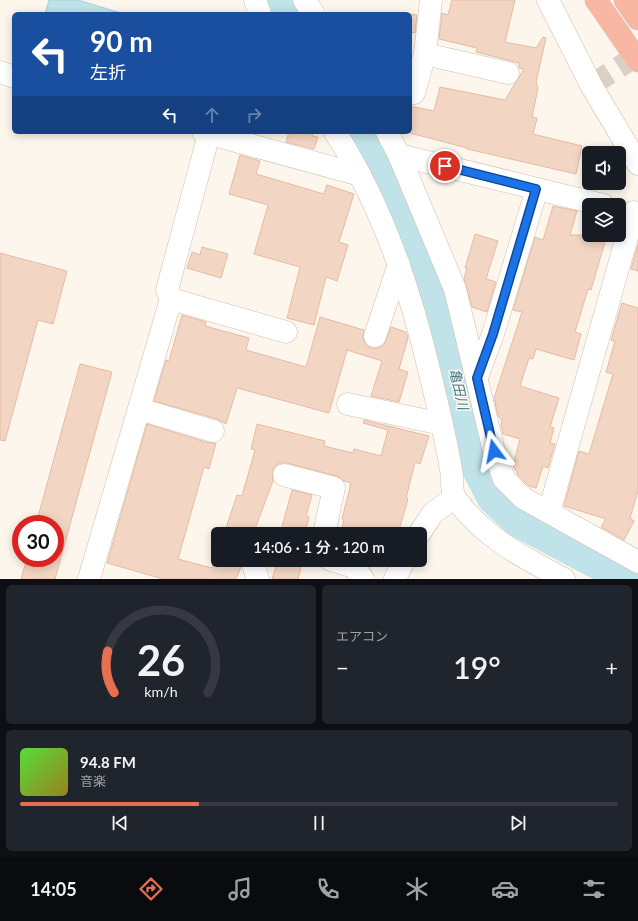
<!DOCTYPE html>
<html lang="ja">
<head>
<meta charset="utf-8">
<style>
	:root { --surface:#171b24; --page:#20242c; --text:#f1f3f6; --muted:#9ea1a6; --line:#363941; --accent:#e76f51 }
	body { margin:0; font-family:Lato,"Noto Sans JP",sans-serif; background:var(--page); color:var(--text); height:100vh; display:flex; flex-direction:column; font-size:15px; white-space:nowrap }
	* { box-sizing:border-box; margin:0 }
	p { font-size:13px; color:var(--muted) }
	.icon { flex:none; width:22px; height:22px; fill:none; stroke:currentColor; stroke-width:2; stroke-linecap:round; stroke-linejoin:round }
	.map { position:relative; height:579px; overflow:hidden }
	.panel { display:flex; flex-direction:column; gap:6px; padding:6px; background:#0d0f14; flex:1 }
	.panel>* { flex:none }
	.banner { position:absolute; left:12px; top:12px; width:400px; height:122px; border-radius:6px; box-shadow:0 2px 10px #0003; background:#1a4fa0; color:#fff; overflow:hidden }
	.fabs { position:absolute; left:582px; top:146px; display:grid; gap:8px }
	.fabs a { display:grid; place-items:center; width:44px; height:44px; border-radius:6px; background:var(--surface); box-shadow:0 2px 10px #0003; font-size:20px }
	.speed { position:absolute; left:12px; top:515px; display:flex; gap:8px; font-size:20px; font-weight:700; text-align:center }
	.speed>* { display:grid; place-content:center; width:52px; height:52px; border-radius:50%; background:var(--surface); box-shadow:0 2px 10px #0003; line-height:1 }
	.speed .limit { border:6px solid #d22; background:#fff; color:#111 }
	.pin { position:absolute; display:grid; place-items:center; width:34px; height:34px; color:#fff; margin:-17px; border:2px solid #fff; border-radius:50%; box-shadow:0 1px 4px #0007 }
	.me { position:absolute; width:44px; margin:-22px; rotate:347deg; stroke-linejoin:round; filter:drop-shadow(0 0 3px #0008) }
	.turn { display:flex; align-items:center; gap:14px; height:84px; padding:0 12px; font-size:18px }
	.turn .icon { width:52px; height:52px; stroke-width:2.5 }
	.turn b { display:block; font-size:28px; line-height:34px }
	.lanes { display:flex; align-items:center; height:38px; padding:0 12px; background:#0003; justify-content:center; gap:20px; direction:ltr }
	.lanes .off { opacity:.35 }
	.big { font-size:30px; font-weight:600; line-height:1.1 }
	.panel .card { flex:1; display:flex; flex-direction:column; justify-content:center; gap:6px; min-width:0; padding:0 14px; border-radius:6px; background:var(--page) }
	.panel .dial { align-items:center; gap:0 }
	.dial svg { height:104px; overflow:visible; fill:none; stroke:var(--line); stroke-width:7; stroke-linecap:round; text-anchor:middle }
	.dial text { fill:var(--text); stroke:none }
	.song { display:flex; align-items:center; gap:12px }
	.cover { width:48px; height:48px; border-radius:6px; background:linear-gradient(135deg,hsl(110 70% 55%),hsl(50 70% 35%)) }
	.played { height:4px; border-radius:2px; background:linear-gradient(90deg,var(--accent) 30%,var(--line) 30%) }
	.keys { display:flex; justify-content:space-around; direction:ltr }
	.heat { display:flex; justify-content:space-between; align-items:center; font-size:22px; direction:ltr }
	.panel .tiles { flex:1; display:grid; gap:6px; grid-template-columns:1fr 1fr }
	.card:last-child { grid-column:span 2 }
	.trip { position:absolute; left:211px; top:527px; width:216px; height:40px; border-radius:6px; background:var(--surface); box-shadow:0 2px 10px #0003; font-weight:600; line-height:40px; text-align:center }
	.dock { display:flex; height:64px; justify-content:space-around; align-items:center; background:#090b0e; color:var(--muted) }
	.dock .icon { width:28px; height:28px }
	.dock .active { color:var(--accent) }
	.dock b { font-size:18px; color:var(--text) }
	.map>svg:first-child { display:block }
	.water { fill:#bfe3e8; stroke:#a5d3da }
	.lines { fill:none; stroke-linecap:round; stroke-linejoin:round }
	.river { stroke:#bfe3e8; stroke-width:35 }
	.building { fill:#f3d5c3; stroke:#e6bba3 }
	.minor-tunnel { stroke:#dcd0c4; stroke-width:22; stroke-dasharray:22 11; stroke-linecap:butt }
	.minor-casing { stroke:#d1beb0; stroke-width:23 }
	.highway-casing { stroke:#dad1cd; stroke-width:23 }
	.minor { stroke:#fff; stroke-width:22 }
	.highway { stroke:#f7b7a3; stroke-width:22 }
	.route-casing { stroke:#114b97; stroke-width:10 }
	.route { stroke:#1a73e8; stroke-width:7 }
	.labels { text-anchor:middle; stroke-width:3; stroke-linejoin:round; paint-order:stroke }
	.water-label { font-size:14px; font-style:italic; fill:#437c86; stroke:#fffaf3 }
</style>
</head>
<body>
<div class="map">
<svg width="638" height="579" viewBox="0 0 638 579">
	<rect width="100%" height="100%" fill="#fdf6ec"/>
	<polygon class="water" points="49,0 78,0 121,13 45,14"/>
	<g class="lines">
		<g class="river">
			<polyline points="282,0 283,6 289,14"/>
			<polyline points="367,132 412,232 431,279 448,337 476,462 494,497 519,520 630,579"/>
		</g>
	</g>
	<g class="building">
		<polygon points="452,0 515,0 505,42 536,48 543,37 546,38 536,82 538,88 532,117 537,118 533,134 582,146 576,174 467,149 467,148 410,133 410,106 434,111 440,87 505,100 524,69 519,68 519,63 476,52 477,48 439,39 442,13 448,15"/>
		<polygon points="410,14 417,15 415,33 410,32"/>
		<polygon points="289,132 313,132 312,136 318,137 314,149 286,142"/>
		<polygon points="240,155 260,161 256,174 324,194 327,185 354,194 339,242 348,245 337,281 326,277 314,325 287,318 300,267 254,254 268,205 229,194"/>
		<polygon points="553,206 577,211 570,235 607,235 591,290 588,289 575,332 581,334 574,360 536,349 533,359 529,358 520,386 559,398 550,427 554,428 550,443 555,444 548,468 543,466 536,488 529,486 519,476 513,466 520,439 503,434 501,425 502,420 498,416 494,398 522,312 513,310 535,237 543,240"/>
		<polygon points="475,234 498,241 486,279 496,282 487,312 472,307 464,279 467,268 465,268"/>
		<polygon points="638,244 638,271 631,269"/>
		<polygon points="202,247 228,254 221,278 187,268 192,252 200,255"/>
		<polygon points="0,253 67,271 53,324 38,320 5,441 0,440"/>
		<polygon points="622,303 638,308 638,491 630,518 634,521 624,540 601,527 606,519 564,506 579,451 589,454 613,374 606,372 615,341 611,340"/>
		<polygon points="182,315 206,322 205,326 249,338 246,350 306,367 320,317 364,330 363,339 366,345 371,348 378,348 384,345 391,327 406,332 408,338 399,369 408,372 399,402 371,396 382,361 347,350 329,413 237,388 226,424 217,419 154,401 166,360 169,361"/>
		<polygon points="80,364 112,372 55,579 21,579 27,558 55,558 55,524 36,524"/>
		<polygon points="364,420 429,436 420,464 415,462 406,498 408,499 398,534 341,534 344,519 342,519 351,483 344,481 337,476 287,463 280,463 275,466 272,471 273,481 253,534 224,534 237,495 242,496 255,450 251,449 257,424 325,441 324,446 353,453 354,449 381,456 388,430 363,423"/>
		<polygon points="147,424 209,443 216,443 209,469 204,467 178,559 212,568 218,551 218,560 240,560 241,567 236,579 163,579 107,563"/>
		<polygon points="292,490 312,495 306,516 309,517 305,534 280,534"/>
		<polygon points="273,560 303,560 298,579 272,579 276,566 271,565"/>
	</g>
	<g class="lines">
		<polyline class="minor-tunnel" points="591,85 638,55"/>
		<g class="minor-casing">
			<g id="minor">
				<polyline points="255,0 260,14"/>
				<polyline points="304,0 314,14"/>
				<polyline points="548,0 591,85 638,164"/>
				<polyline points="425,54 508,73"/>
				<polyline points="0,72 14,77"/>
				<polyline points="410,92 414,93 425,54 431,0"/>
				<polyline points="203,132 360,175"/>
				<path d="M335,132C383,207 411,292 431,378C439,411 447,443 452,476C452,483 452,494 456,499C483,537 524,558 564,579"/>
				<polyline points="387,132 399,155 455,289 494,451 504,479 523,498 638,562"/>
				<polyline points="399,155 603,205"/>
				<polyline points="171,299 286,332"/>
				<polyline points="375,336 399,264"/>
				<polyline points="477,377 493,334 537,189"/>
				<polyline points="348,404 442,424"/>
				<polyline points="139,409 213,431"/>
				<polyline points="284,475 334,488 324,534"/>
				<polyline points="549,512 634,212"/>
				<polyline points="419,534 433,513 454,498"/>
				<polyline points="331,560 354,567 363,579"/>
				<polyline points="252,562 258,579"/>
				<polyline points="89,579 171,299 167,290 209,134"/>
				<polyline points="395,579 404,560"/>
			</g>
		</g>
		<g class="highway-casing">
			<g id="highway">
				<polyline points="596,0 638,61"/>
				<polyline points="625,0 638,19"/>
			</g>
		</g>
		<use href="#minor" class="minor"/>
		<use href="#highway" class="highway"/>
	</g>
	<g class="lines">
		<g class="route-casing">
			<polyline id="route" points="445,166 536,189 493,334 477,378 494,451"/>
		</g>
		<use href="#route" class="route"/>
	</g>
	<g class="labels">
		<g class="water-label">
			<text transform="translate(459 389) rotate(77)" y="5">亀田川</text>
		</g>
	</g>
</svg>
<div class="fabs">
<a><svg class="icon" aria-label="sound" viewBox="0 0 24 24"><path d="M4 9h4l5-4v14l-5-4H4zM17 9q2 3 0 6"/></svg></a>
<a><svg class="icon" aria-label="layers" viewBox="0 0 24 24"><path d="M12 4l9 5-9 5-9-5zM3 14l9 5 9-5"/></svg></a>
</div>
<div class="speed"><div class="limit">30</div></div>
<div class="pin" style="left:445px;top:166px;background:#d93025"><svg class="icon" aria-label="arrive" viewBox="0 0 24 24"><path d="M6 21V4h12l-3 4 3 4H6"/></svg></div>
<svg class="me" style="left:494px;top:451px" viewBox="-20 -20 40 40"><path d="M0-17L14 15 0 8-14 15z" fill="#1a73e8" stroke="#fff" stroke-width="4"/></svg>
<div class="trip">14:06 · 1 分 · 120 m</div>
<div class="banner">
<div class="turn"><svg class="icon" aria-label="left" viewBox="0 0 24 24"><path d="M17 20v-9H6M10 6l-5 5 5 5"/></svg><div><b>90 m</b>左折</div></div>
<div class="lanes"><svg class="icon" aria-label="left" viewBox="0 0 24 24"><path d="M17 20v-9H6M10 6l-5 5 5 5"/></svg><svg class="icon off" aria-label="ahead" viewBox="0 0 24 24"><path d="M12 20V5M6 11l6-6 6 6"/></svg><svg class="icon off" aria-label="right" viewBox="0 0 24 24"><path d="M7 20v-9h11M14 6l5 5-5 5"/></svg></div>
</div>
</div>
<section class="panel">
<div class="tiles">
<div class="card dial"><svg viewBox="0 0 100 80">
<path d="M14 69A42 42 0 1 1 86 69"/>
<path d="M14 69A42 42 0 0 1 9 37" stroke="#e76f51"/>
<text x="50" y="56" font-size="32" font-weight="700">26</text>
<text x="50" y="72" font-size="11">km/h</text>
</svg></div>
<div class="card"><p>エアコン</p>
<div class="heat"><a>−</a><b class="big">19°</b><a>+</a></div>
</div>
<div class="card">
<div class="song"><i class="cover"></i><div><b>94.8 FM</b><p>音楽</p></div></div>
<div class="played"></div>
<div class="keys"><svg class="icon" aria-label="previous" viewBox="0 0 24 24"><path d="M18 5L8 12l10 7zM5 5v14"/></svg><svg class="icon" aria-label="pause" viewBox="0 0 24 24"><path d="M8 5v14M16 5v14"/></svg><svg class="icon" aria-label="next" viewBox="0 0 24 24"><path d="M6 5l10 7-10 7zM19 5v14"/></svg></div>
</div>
</div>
</section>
<nav class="dock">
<b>14:05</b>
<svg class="icon active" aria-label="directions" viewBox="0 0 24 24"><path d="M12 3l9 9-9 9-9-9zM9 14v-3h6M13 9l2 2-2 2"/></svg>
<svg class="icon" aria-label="music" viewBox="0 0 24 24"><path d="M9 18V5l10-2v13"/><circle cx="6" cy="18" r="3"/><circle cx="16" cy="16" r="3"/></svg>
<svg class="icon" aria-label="phone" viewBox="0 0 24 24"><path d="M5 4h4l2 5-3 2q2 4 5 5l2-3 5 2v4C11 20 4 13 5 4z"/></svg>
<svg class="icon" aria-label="climate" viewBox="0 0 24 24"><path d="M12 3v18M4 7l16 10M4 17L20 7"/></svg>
<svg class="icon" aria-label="car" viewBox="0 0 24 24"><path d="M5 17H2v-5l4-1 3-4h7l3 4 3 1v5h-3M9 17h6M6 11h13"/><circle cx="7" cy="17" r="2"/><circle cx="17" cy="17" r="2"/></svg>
<svg class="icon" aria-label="filters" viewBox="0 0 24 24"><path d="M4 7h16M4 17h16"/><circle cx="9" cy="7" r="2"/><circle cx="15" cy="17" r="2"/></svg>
</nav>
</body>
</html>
